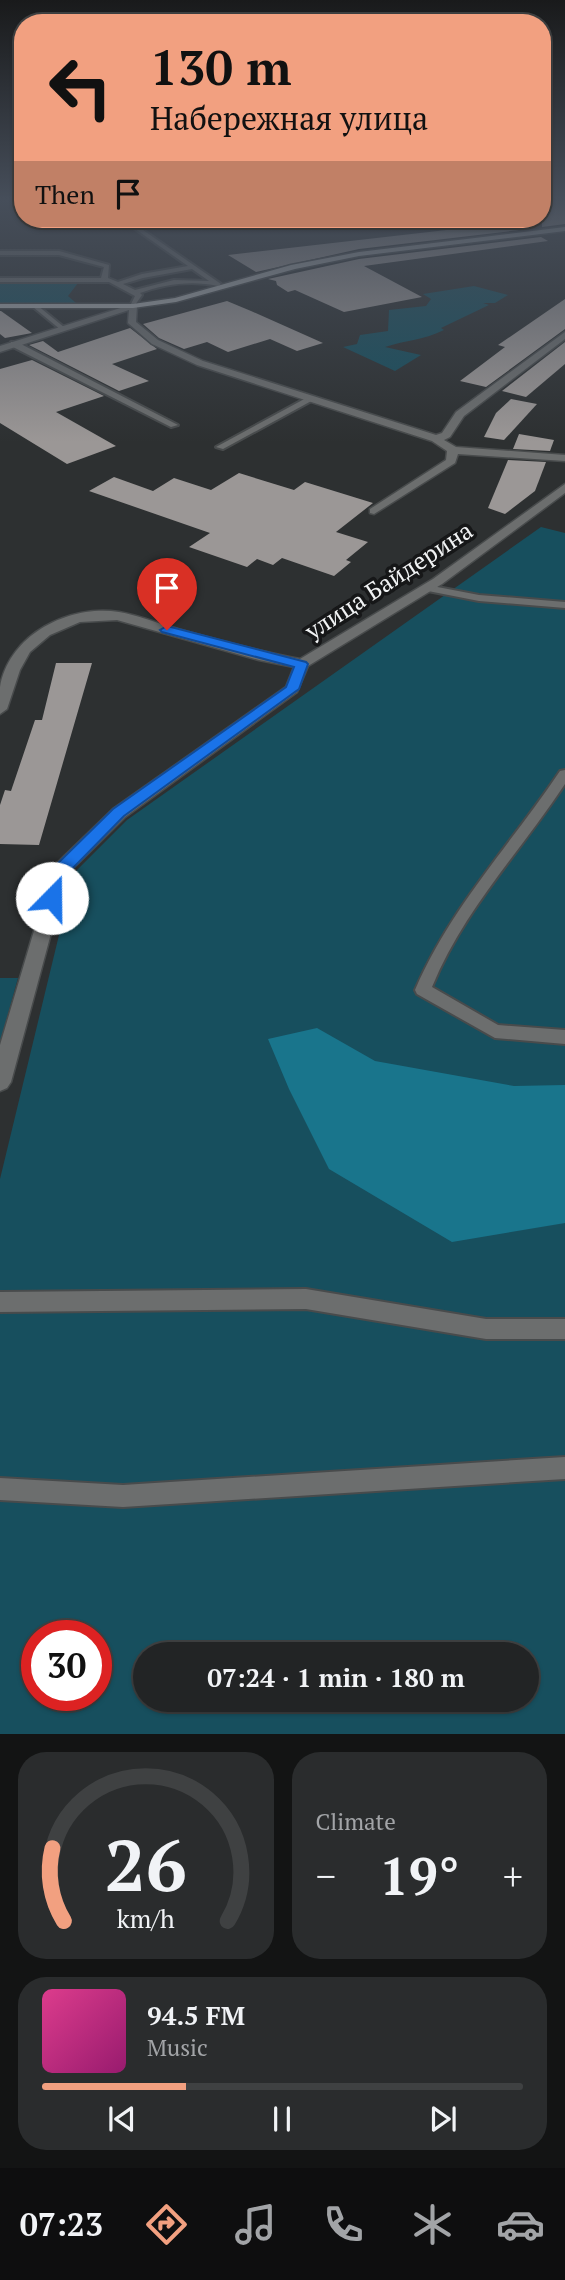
<!DOCTYPE html>
<html lang="en">
<head>
<meta charset="utf-8">
<style>
	:root { --surface:#222425; --page:#2a2c2d; --text:#f1f3f6; --muted:#a2a4a7; --line:#3f4142; --accent:#f2a080 }
	body { margin:0; font-family:"PT Serif",serif; background:var(--page); color:var(--text); height:100vh; display:flex; flex-direction:column; font-size:26px; white-space:nowrap }
	* { box-sizing:border-box; margin:0 }
	p { font-size:23px; color:var(--muted) }
	.icon { flex:none; width:38px; height:38px; fill:none; stroke:currentColor; stroke-width:2; stroke-linecap:round; stroke-linejoin:round }
	.map { position:relative; height:1734px; overflow:hidden }
	.side { display:flex; flex-direction:column; gap:18px; padding:18px; background:#131414; flex:1 }
	.side>* { flex:none }
	.top-card { position:absolute; left:14px; top:14px; width:537px; height:214px; border-radius:28px; box-shadow:0 2px 5px #0004,0 0 0 2px var(--line); background:#f2a080; color:#111; overflow:hidden }
	.speed { position:absolute; left:21px; top:1620px; display:flex; gap:14px; font-size:35px; font-weight:700; text-align:center }
	.speed>* { display:grid; place-content:center; width:91px; height:91px; border-radius:50%; background:var(--surface); box-shadow:0 2px 5px #0004,0 0 0 2px var(--line); line-height:1 }
	.speed .limit { border:10px solid #d22; background:#fff; color:#111 }
	.pin { position:absolute; display:grid; place-items:center; width:60px; height:60px; color:#fff; margin:-72px -30px; border-radius:50% 50% 50% 0; rotate:-45deg; box-shadow:0 0 7px #0007 }
	.pin .icon { rotate:45deg }
	.me { position:absolute; width:77px; margin:-38px; rotate:22deg; stroke-linejoin:round; filter:drop-shadow(0 0 5px #0008) }
	.turn { display:flex; align-items:center; gap:24px; height:147px; padding:0 21px; font-size:32px }
	.turn .icon { width:91px; height:91px; stroke-width:2.5 }
	.turn b { display:block; font-size:49px; line-height:60px }
	.then { display:flex; align-items:center; height:66px; padding:0 21px; background:#0003; gap:14px; font-size:26px }
	.big { font-size:52px; font-weight:800; line-height:1.1 }
	.side .widget { flex:1; display:flex; flex-direction:column; justify-content:center; gap:10px; min-width:0; padding:0 24px; border-radius:28px; background:var(--page) }
	.side .dial { align-items:center; gap:0 }
	.dial svg { height:182px; overflow:visible; fill:none; stroke:var(--line); stroke-width:7; stroke-linecap:round; text-anchor:middle }
	.dial text { fill:var(--text); stroke:none }
	.song { display:flex; align-items:center; gap:21px }
	.cover { width:84px; height:84px; border-radius:10px; background:linear-gradient(135deg,hsl(330 70% 55%),hsl(320 70% 35%)) }
	.played { height:7px; border-radius:4px; background:linear-gradient(90deg,var(--accent) 30%,var(--line) 30%) }
	.keys { display:flex; justify-content:space-around; direction:ltr }
	.heat { display:flex; justify-content:space-between; align-items:center; font-size:38px; direction:ltr }
	.side .tiles { flex:1; display:grid; gap:18px; grid-template-columns:1fr 1fr }
	.widget:last-child { grid-column:span 2 }
	.trip { position:absolute; left:133px; top:1642px; width:406px; height:70px; border-radius:35px; background:var(--surface); box-shadow:0 2px 5px #0004,0 0 0 2px var(--line); font-weight:800; line-height:70px; text-align:center }
	.menu { display:flex; height:112px; justify-content:space-around; align-items:center; background:#0e0e0f; color:var(--muted) }
	.menu .icon { width:49px; height:49px }
	.menu .on { color:var(--accent) }
	.menu b { font-size:32px; color:var(--text) }
	.map>svg:first-child { display:block }
	.green { fill:#174f5e; fill-rule:evenodd }
	.water { fill:#19758c }
	.building { fill:#9b9796 }
	.lines { fill:none; stroke-linecap:round; stroke-linejoin:round }
	.service-casing { stroke:#484b4c; stroke-width:4 }
	.minor-casing { stroke:#484b4c; stroke-width:3 }
	.primary-casing { stroke:#484b4c; stroke-width:3 }
	.service { fill:#6c6e6e; fill-rule:evenodd }
	.minor { fill:#6c6e6e; fill-rule:evenodd }
	.primary { fill:#a9acad; fill-rule:evenodd }
	.route { fill:#1a73e8; stroke:#114b97; stroke-width:2 }
	.labels { text-anchor:middle; stroke-width:7; stroke-linejoin:round; paint-order:stroke }
	.street-label { font-size:24px; fill:#f1f3f4; stroke:#161718 }
</style>
</head>
<body>
<div class="map">
<svg width="565" height="1734" viewBox="0 0 565 1734">
	<rect width="100%" height="100%" fill="#2d3031"/>
	<g class="green">
		<polygon points="0,283 78,283 68,296 76,303 0,303"/>
		<path d="M474,286L508,295L495,303H483L489,305L441,328L444,330C424,340 406,340 385,347L421,355L395,371L343,347L357,344L360,335L388,331L389,310L426,306L431,299L423,294Z"/>
		<path d="M541,527L565,533V1734H0V1179L74,873L127,820ZM37,1636H96V1696H37ZM145,1654H527V1699H145Z"/>
		<polygon points="0,978 18,978 0,1043"/>
	</g>
	<polygon class="water" points="317,1028 375,1061 514,1086 565,1085 565,1223 452,1242 329,1169 289,1089 268,1039"/>
	<g class="building">
		<polygon points="542,199 565,199 565,224 542,227"/>
		<polygon points="517,222 528,229 359,249 256,272 228,255"/>
		<polygon points="541,237 548,241 364,266 422,297 344,312 295,290 288,292 277,285 276,281 268,279 359,259"/>
		<polygon points="565,299 565,329 486,387 460,381 505,347 498,345"/>
		<polygon points="227,301 251,311 323,343 297,351 270,339 228,352 207,342 184,349 159,338 143,324"/>
		<polygon points="0,311 1,311 32,333 5,338 0,334"/>
		<polygon points="130,328 157,349 112,364 149,381 119,391 29,345 43,341 58,352"/>
		<polygon points="565,342 565,364 526,397 502,391"/>
		<polygon points="32,360 104,396 56,412 116,446 67,464 0,423 0,369"/>
		<polygon points="511,399 537,404 504,440 484,437 496,413"/>
		<polygon points="519,434 554,440 550,451 513,449"/>
		<polygon points="508,460 546,462 535,491 505,514 488,508"/>
		<polygon points="239,473 294,490 305,482 373,503 336,532 368,542 346,560 351,562 334,576 282,558 273,565 257,559 247,567 189,547 210,533 89,491 114,477 153,491 174,478 211,490"/>
		<polygon points="56,663 92,663 39,845 0,844 0,805 5,790 11,791 35,720 42,720"/>
	</g>
	<g class="lines">
		<g class="service-casing">
			<g id="service">
				<path d="M121,219H127L221,284L218,286C192,280 164,284 140,293L142,295L133,308L130,306L135,296L109,282H0V278H101L104,267L59,255H0V251H59L109,265L108,278L118,282L142,274L188,266ZM192,269L209,281L174,280L135,290L123,284L143,278Z"/>
				<polygon points="33,305 37,305 65,328 65,330 61,330 33,307"/>
				<polygon points="11,342 17,342 178,425 171,427 11,346"/>
				<polygon points="308,397 315,399 223,449 216,447"/>
				<polygon points="427,585 479,595 565,602 565,608 479,601 423,590 423,586"/>
				<path d="M565,770V784C520,852 463,911 432,987L498,1025L565,1030V1044L495,1038L417,994L415,990C450,908 511,844 560,771Z"/>
				<polygon points="306,1289 486,1319 565,1319 565,1339 486,1339 306,1309 0,1312 0,1292"/>
				<polygon points="565,1457 565,1479 123,1507 0,1500 0,1478 123,1485"/>
			</g>
		</g>
		<g class="minor-casing">
			<g id="minor">
				<polygon points="133,304 137,306 136,322 158,340 203,361 436,435 442,433 456,412 565,332 565,339 464,416 450,437 444,440 456,447 565,455 565,461 458,454 455,463 374,514 370,513 370,509 446,460 447,451 432,441 197,365 152,344 128,323 129,310 0,352 0,346"/>
				<path d="M565,484V493L442,584L308,666L297,692L125,817L67,874L11,1082L7,1088L0,1091V1045L53,867L113,809L286,687L294,667L259,660L117,620L80,622L50,635L30,652L20,670L7,709L0,714C0,705 0,695 0,687C9,634 70,604 119,612C137,615 154,622 171,627C214,639 256,651 300,659L433,579Z"/>
			</g>
		</g>
		<g class="primary-casing">
			<polygon id="primary" points="565,227 565,231 359,256 295,269 176,302 133,308 0,308 0,304 133,304 175,298 291,265 359,252"/>
		</g>
		<use href="#service" class="service"/>
		<use href="#minor" class="minor"/>
		<use href="#primary" class="primary"/>
	</g>
	<linearGradient id="sky" x2="0" y2="1"><stop stop-color="#191a1b"/><stop offset="0.45" stop-color="#464e5a"/><stop offset="1" stop-color="#464e5a" stop-opacity="0"/></linearGradient>
	<rect width="565" height="442" fill="url(#sky)"/>
	<polygon class="route" points="167,626 306,662 308,664 299,689 124,816 67,874 58,902 46,902 44,898 54,867 113,809 286,687 294,667 162,632 160,630"/>
	<g class="labels">
		<g class="street-label">
			<text transform="translate(389 581) rotate(-33)" y="8">улица Байдерина</text>
		</g>
	</g>
</svg>
<div class="speed"><div class="limit">30</div></div>
<div class="pin" style="left:167px;top:630px;background:#d93025"><svg class="icon" aria-label="arrive" viewBox="0 0 24 24"><path d="M6 21V4h12l-3 4 3 4H6"/></svg></div>
<svg class="me" style="left:52px;top:898px" viewBox="-20 -20 40 40"><circle r="19" fill="#fff"/><path d="M0-13L10 11 0 6-10 11z" fill="#1a73e8"/></svg>
<div class="trip">07:24 · 1 min · 180 m</div>
<div class="top-card">
<div class="turn"><svg class="icon" aria-label="left" viewBox="0 0 24 24"><path d="M17 20v-9H6M10 6l-5 5 5 5"/></svg><div><b>130 m</b>Набережная улица</div></div>
<div class="then">Then<svg class="icon" aria-label="arrive" viewBox="0 0 24 24"><path d="M6 21V4h12l-3 4 3 4H6"/></svg></div>
</div>
</div>
<section class="side">
<div class="tiles">
<div class="widget dial"><svg viewBox="0 0 100 80">
<path d="M14 69A42 42 0 1 1 86 69"/>
<path d="M14 69A42 42 0 0 1 9 37" stroke="#f2a080"/>
<text x="50" y="56" font-size="32" font-weight="700">26</text>
<text x="50" y="72" font-size="11">km/h</text>
</svg></div>
<div class="widget"><p>Climate</p>
<div class="heat"><a>−</a><b class="big">19°</b><a>+</a></div>
</div>
<div class="widget">
<div class="song"><i class="cover"></i><div><b>94.5 FM</b><p>Music</p></div></div>
<div class="played"></div>
<div class="keys"><svg class="icon" aria-label="previous" viewBox="0 0 24 24"><path d="M18 5L8 12l10 7zM5 5v14"/></svg><svg class="icon" aria-label="pause" viewBox="0 0 24 24"><path d="M8 5v14M16 5v14"/></svg><svg class="icon" aria-label="next" viewBox="0 0 24 24"><path d="M6 5l10 7-10 7zM19 5v14"/></svg></div>
</div>
</div>
</section>
<nav class="menu">
<b>07:23</b>
<svg class="icon on" aria-label="directions" viewBox="0 0 24 24"><path d="M12 3l9 9-9 9-9-9zM9 14v-3h6M13 9l2 2-2 2"/></svg>
<svg class="icon" aria-label="music" viewBox="0 0 24 24"><path d="M9 18V5l10-2v13"/><circle cx="6" cy="18" r="3"/><circle cx="16" cy="16" r="3"/></svg>
<svg class="icon" aria-label="phone" viewBox="0 0 24 24"><path d="M5 4h4l2 5-3 2q2 4 5 5l2-3 5 2v4C11 20 4 13 5 4z"/></svg>
<svg class="icon" aria-label="climate" viewBox="0 0 24 24"><path d="M12 3v18M4 7l16 10M4 17L20 7"/></svg>
<svg class="icon" aria-label="car" viewBox="0 0 24 24"><path d="M5 17H2v-5l4-1 3-4h7l3 4 3 1v5h-3M9 17h6M6 11h13"/><circle cx="7" cy="17" r="2"/><circle cx="17" cy="17" r="2"/></svg>
</nav>
</body>
</html>
